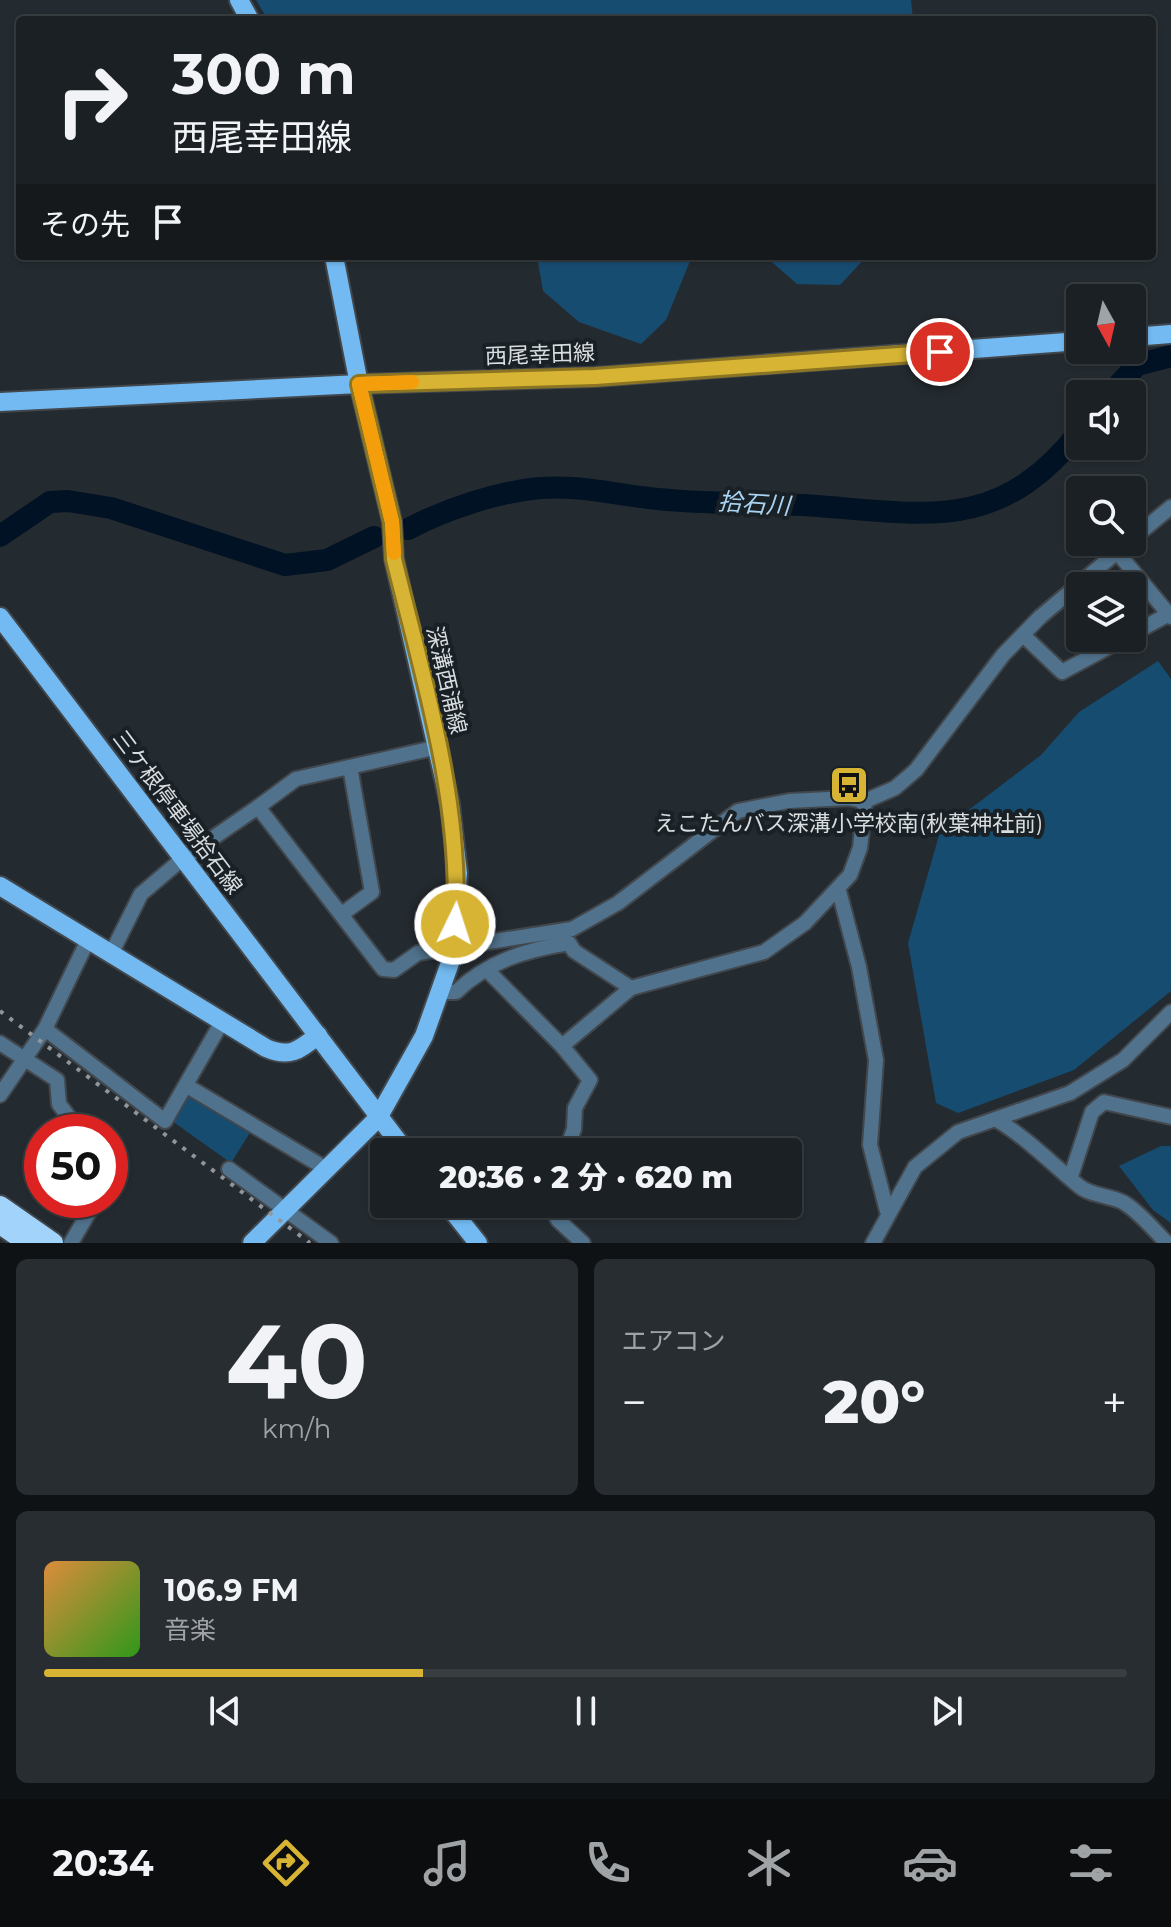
<!DOCTYPE html>
<html lang="ja">
<head>
<meta charset="utf-8">
<style>
	:root { --surface:#1b2024; --page:#282d31; --text:#f1f3f6; --muted:#a0a3a6; --line:#393e41; --accent:#d7b434 }
	body { margin:0; font-family:Montserrat,"Noto Sans JP",sans-serif; background:var(--page); color:var(--text); height:100vh; display:flex; flex-direction:column; font-size:30px; white-space:nowrap }
	* { box-sizing:border-box; margin:0 }
	p { font-size:26px; color:var(--muted) }
	.icon { flex:none; width:44px; height:44px; fill:none; stroke:currentColor; stroke-width:2; stroke-linecap:round; stroke-linejoin:round }
	.map { position:relative; height:1243px; overflow:hidden }
	.panel { display:flex; flex-direction:column; gap:16px; padding:16px; background:#0f1214; flex:1 }
	.panel>* { flex:none }
	.banner { position:absolute; left:16px; top:16px; width:1140px; height:244px; border-radius:8px; box-shadow:0 2px 6px #0004,0 0 0 2px var(--line); background:#1b2024; color:var(--text); overflow:hidden }
	.needle { width:52px; rotate:172deg }
	.controls { position:absolute; left:1066px; top:284px; display:grid; gap:16px }
	.controls a { display:grid; place-items:center; width:80px; height:80px; border-radius:8px; background:var(--surface); box-shadow:0 2px 6px #0004,0 0 0 2px var(--line); font-size:40px }
	.speed { position:absolute; left:24px; top:1114px; display:flex; gap:16px; font-size:40px; font-weight:700; text-align:center }
	.speed>* { display:grid; place-content:center; width:104px; height:104px; border-radius:50%; background:var(--surface); box-shadow:0 2px 6px #0004,0 0 0 2px var(--line); line-height:1 }
	.speed .limit { border:12px solid #d22; background:#fff; color:#111 }
	.pin { position:absolute; display:grid; place-items:center; width:68px; height:68px; color:#fff; margin:-34px; border:4px solid #fff; border-radius:50%; box-shadow:0 2px 8px #0007 }
	.me { position:absolute; width:88px; margin:-44px; rotate:4deg; stroke-linejoin:round; filter:drop-shadow(0 0 6px #0008) }
	.turn { display:flex; align-items:center; gap:28px; height:168px; padding:0 24px; font-size:36px }
	.turn .icon { width:104px; height:104px; stroke-width:2.5 }
	.turn b { display:block; font-size:56px; line-height:68px }
	.then { display:flex; align-items:center; height:76px; padding:0 24px; background:#0003; gap:16px; font-size:30px }
	.big { font-size:60px; font-weight:800; line-height:1.1 }
	.panel .widget { flex:1; display:flex; flex-direction:column; justify-content:center; gap:12px; min-width:0; padding:0 28px; border-radius:12px; background:var(--page) }
	.panel .dial { align-items:center; gap:0 }
	.dial b { font-size:104px; line-height:1 }
	.song { display:flex; align-items:center; gap:24px }
	.cover { width:96px; height:96px; border-radius:12px; background:linear-gradient(135deg,hsl(30 70% 55%),hsl(110 70% 35%)) }
	.played { height:8px; border-radius:4px; background:linear-gradient(90deg,var(--accent) 35%,var(--line) 35%) }
	.keys { display:flex; justify-content:space-around; direction:ltr }
	.heat { display:flex; justify-content:space-between; align-items:center; font-size:44px; direction:ltr }
	.panel .tiles { flex:1; display:grid; gap:16px; grid-template-columns:1fr 1fr }
	.widget:last-child { grid-column:span 2 }
	.trip { position:absolute; left:370px; top:1138px; width:432px; height:80px; border-radius:8px; background:var(--surface); box-shadow:0 2px 6px #0004,0 0 0 2px var(--line); font-weight:800; line-height:80px; text-align:center }
	.dock { display:flex; height:128px; justify-content:space-around; align-items:center; background:#0b0d0e; color:var(--muted) }
	.dock .icon { width:56px; height:56px }
	.dock .selected { color:var(--accent) }
	.dock b { font-size:36px; color:var(--text) }
	.map>svg:first-child { display:block }
	.green { fill:#174c71 }
	.lines { fill:none; stroke-linecap:round; stroke-linejoin:round }
	.river { stroke:#001224; stroke-width:22 }
	.minor-casing { stroke:#41474c; stroke-width:18 }
	.major-casing { stroke:#41474c; stroke-width:22 }
	.highway-casing { stroke:#41474c; stroke-width:24 }
	.minor { stroke:#50728c; stroke-width:14 }
	.major { stroke:#72baf1; stroke-width:18 }
	.highway { stroke:#a2d3fb; stroke-width:20 }
	.rail { stroke:#90969a; stroke-width:4; stroke-dasharray:4 8; stroke-linecap:butt }
	.route-casing { stroke:#8c7522; stroke-width:20 }
	.route { stroke:#d7b434; stroke-width:14 }
	.slow { stroke:#f59e0b; stroke-width:14 }
	.labels { text-anchor:middle; stroke-width:8; stroke-linejoin:round; paint-order:stroke }
	.street-label { font-size:22px; fill:#d8dde0; stroke:#1a2126 }
	.poi-label { font-size:22px; fill:#d8dde0; stroke:#1a2126 }
	.water-label { font-size:24px; font-style:italic; fill:#aad3f3; stroke:#1a2126 }
</style>
</head>
<body>
<div class="map">
<svg width="1171" height="1243" viewBox="0 0 1171 1243">
	<rect width="100%" height="100%" fill="#242b30"/>
	<g class="green">
		<polygon points="256,0 911,0 913,20 268,20"/>
		<polygon points="537,256 692,256 666,320 641,344 579,322 543,291"/>
		<polygon points="765,256 867,256 840,285 797,284"/>
		<polygon points="1158,661 1171,679 1171,991 1074,1070 958,1113 936,1103 908,943 940,832 1041,755 1079,712"/>
		<polygon points="190,1092 251,1131 231,1163 172,1121"/>
		<polygon points="1161,1146 1171,1146 1171,1223 1153,1210 1119,1166"/>
	</g>
	<g class="lines">
		<g class="river">
			<polyline points="1110,394 1137,365 1171,356"/>
			<path d="M408,529C446,509 497,492 540,488C577,485 613,494 649,498C705,505 761,502 818,506C931,515 1001,531 1080,431"/>
			<polyline points="0,536 50,502 68,501 111,508 285,565 327,560 374,537"/>
		</g>
		<g class="minor-casing">
			<g id="minor">
				<polyline points="1132,539 1171,507"/>
				<polyline points="1117,552 1171,617"/>
				<polyline points="1132,634 1169,614"/>
				<polyline points="1023,635 1062,672 1125,638"/>
				<polyline points="258,807 296,779 438,747"/>
				<polyline points="839,891 859,967 876,1060 870,1145 887,1211"/>
				<polyline points="342,914 372,892 350,767"/>
				<polyline points="111,954 141,894 181,860 258,807 383,969 394,970 418,953 572,929 618,903 738,811 789,801 849,798 865,801 895,788 916,770 1003,655 1040,617 1129,542"/>
				<polyline points="487,970 562,1046"/>
				<path d="M442,992H456C488,961 526,950 569,943L574,951L631,988"/>
				<polyline points="45,1029 165,1121 223,1020"/>
				<polyline points="0,1043 57,1080 59,1104 80,1132"/>
				<polyline points="187,1086 325,1168"/>
				<polyline points="0,1095 45,1029 88,940"/>
				<path d="M997,1120C1027,1138 1052,1164 1079,1186C1092,1197 1113,1195 1126,1204C1141,1214 1154,1230 1167,1243"/>
				<polyline points="566,1152 574,1129 575,1108 590,1080 562,1046 631,988 764,952 805,923 850,875 860,848 865,801"/>
				<polyline points="229,1169 331,1243"/>
				<polyline points="1071,1176 1092,1112 1104,1102 1171,1117"/>
				<polyline points="551,1204 558,1220 583,1243"/>
				<polyline points="71,1243 96,1200"/>
				<polyline points="873,1243 915,1167 958,1132 1070,1093 1123,1060 1171,1012"/>
			</g>
		</g>
		<g class="major-casing">
			<g id="major">
				<polyline points="239,0 250,20"/>
				<polyline points="1132,337 1171,334"/>
				<polyline points="0,402 359,384 595,377 1080,341"/>
				<polyline points="0,617 406,1152"/>
				<path d="M0,886L266,1048C289,1058 299,1051 318,1035"/>
				<polyline points="447,1204 478,1243"/>
				<polyline points="252,1243 378,1118 424,1036 451,960 458,873 450,805 394,559 392,522 359,384 334,256"/>
			</g>
		</g>
		<g class="highway-casing">
			<g id="highway">
				<polyline points="0,1206 53,1243"/>
				<polyline points="0,1224 28,1243"/>
			</g>
		</g>
		<use href="#minor" class="minor"/>
		<use href="#major" class="major"/>
		<use href="#highway" class="highway"/>
		<polyline class="rail" points="0,1011 310,1243"/>
	</g>
	<g class="lines">
		<g class="route-casing">
			<path id="route" d="M455,924C462,801 423,678 394,559L392,522L359,384L595,377L940,352"/>
		</g>
		<use href="#route" class="route"/>
		<polyline class="slow" points="394,553 392,522 359,384 412,382"/>
	</g>
	<defs>
		<g id="bus-square" transform="scale(2)"><rect x="-9" y="-9" width="18" height="18" rx="4" fill="#d7b434" stroke="#1a2126"/><path d="M-5-6H5V4H4V6H2V4H-2V6H-4V4H-5ZM-3.5-4V0h7V-4ZM-3.5 1.2v1.5H-2V1.2ZM2 1.2v1.5H3.5V1.2Z" fill="#111"/></g>
	</defs>
	<g fill-rule="evenodd">
		<use href="#bus-square" x="849" y="785"/>
	</g>
	<g class="labels">
		<g class="street-label">
			<text transform="translate(540 354) rotate(-2)" y="8">西尾幸田線</text>
			<text transform="translate(447 680) rotate(77)" y="8">深溝西浦線</text>
			<text transform="translate(178 812) rotate(53)" y="8">三ケ根停車場拾石線</text>
		</g>
		<g class="poi-label">
			<text x="849" y="831">えこたんバス深溝小学校南(秋葉神社前)</text>
		</g>
		<g class="water-label">
			<text transform="translate(754 504) rotate(4)" y="8">拾石川</text>
		</g>
	</g>
</svg>
<div class="controls">
<a><svg class="needle" viewBox="-14 -14 28 28"><path d="M0-13l5 13h-10z" fill="#e53935"/><path d="M0 13l5-13h-10z" fill="#a0a3a6"/></svg></a>
<a><svg class="icon" aria-label="sound" viewBox="0 0 24 24"><path d="M4 9h4l5-4v14l-5-4H4zM17 9q2 3 0 6"/></svg></a>
<a><svg class="icon" aria-label="search" viewBox="0 0 24 24"><circle cx="10" cy="10" r="6"/><path d="M15 15l6 6"/></svg></a>
<a><svg class="icon" aria-label="layers" viewBox="0 0 24 24"><path d="M12 4l9 5-9 5-9-5zM3 14l9 5 9-5"/></svg></a>
</div>
<div class="speed"><div class="limit">50</div></div>
<div class="pin" style="left:940px;top:352px;background:#d93025"><svg class="icon" aria-label="arrive" viewBox="0 0 24 24"><path d="M6 21V4h12l-3 4 3 4H6"/></svg></div>
<svg class="me" style="left:455px;top:924px" viewBox="-20 -20 40 40"><circle r="17" fill="#d7b434" stroke="#fff" stroke-width="3"/><path d="M0-11L8 9 0 5-8 9z" fill="#fff"/></svg>
<div class="trip">20:36 · 2 分 · 620 m</div>
<div class="banner">
<div class="turn"><svg class="icon" aria-label="right" viewBox="0 0 24 24"><path d="M7 20v-9h11M14 6l5 5-5 5"/></svg><div><b>300 m</b>西尾幸田線</div></div>
<div class="then">その先<svg class="icon" aria-label="arrive" viewBox="0 0 24 24"><path d="M6 21V4h12l-3 4 3 4H6"/></svg></div>
</div>
</div>
<section class="panel">
<div class="tiles">
<div class="widget dial"><b>40</b><p>km/h</p></div>
<div class="widget"><p>エアコン</p>
<div class="heat"><a>−</a><b class="big">20°</b><a>+</a></div>
</div>
<div class="widget">
<div class="song"><i class="cover"></i><div><b>106.9 FM</b><p>音楽</p></div></div>
<div class="played"></div>
<div class="keys"><svg class="icon" aria-label="previous" viewBox="0 0 24 24"><path d="M18 5L8 12l10 7zM5 5v14"/></svg><svg class="icon" aria-label="pause" viewBox="0 0 24 24"><path d="M8 5v14M16 5v14"/></svg><svg class="icon" aria-label="next" viewBox="0 0 24 24"><path d="M6 5l10 7-10 7zM19 5v14"/></svg></div>
</div>
</div>
</section>
<nav class="dock">
<b>20:34</b>
<svg class="icon selected" aria-label="directions" viewBox="0 0 24 24"><path d="M12 3l9 9-9 9-9-9zM9 14v-3h6M13 9l2 2-2 2"/></svg>
<svg class="icon" aria-label="music" viewBox="0 0 24 24"><path d="M9 18V5l10-2v13"/><circle cx="6" cy="18" r="3"/><circle cx="16" cy="16" r="3"/></svg>
<svg class="icon" aria-label="phone" viewBox="0 0 24 24"><path d="M5 4h4l2 5-3 2q2 4 5 5l2-3 5 2v4C11 20 4 13 5 4z"/></svg>
<svg class="icon" aria-label="climate" viewBox="0 0 24 24"><path d="M12 3v18M4 7l16 10M4 17L20 7"/></svg>
<svg class="icon" aria-label="car" viewBox="0 0 24 24"><path d="M5 17H2v-5l4-1 3-4h7l3 4 3 1v5h-3M9 17h6M6 11h13"/><circle cx="7" cy="17" r="2"/><circle cx="17" cy="17" r="2"/></svg>
<svg class="icon" aria-label="filters" viewBox="0 0 24 24"><path d="M4 7h16M4 17h16"/><circle cx="9" cy="7" r="2"/><circle cx="15" cy="17" r="2"/></svg>
</nav>
</body>
</html>
